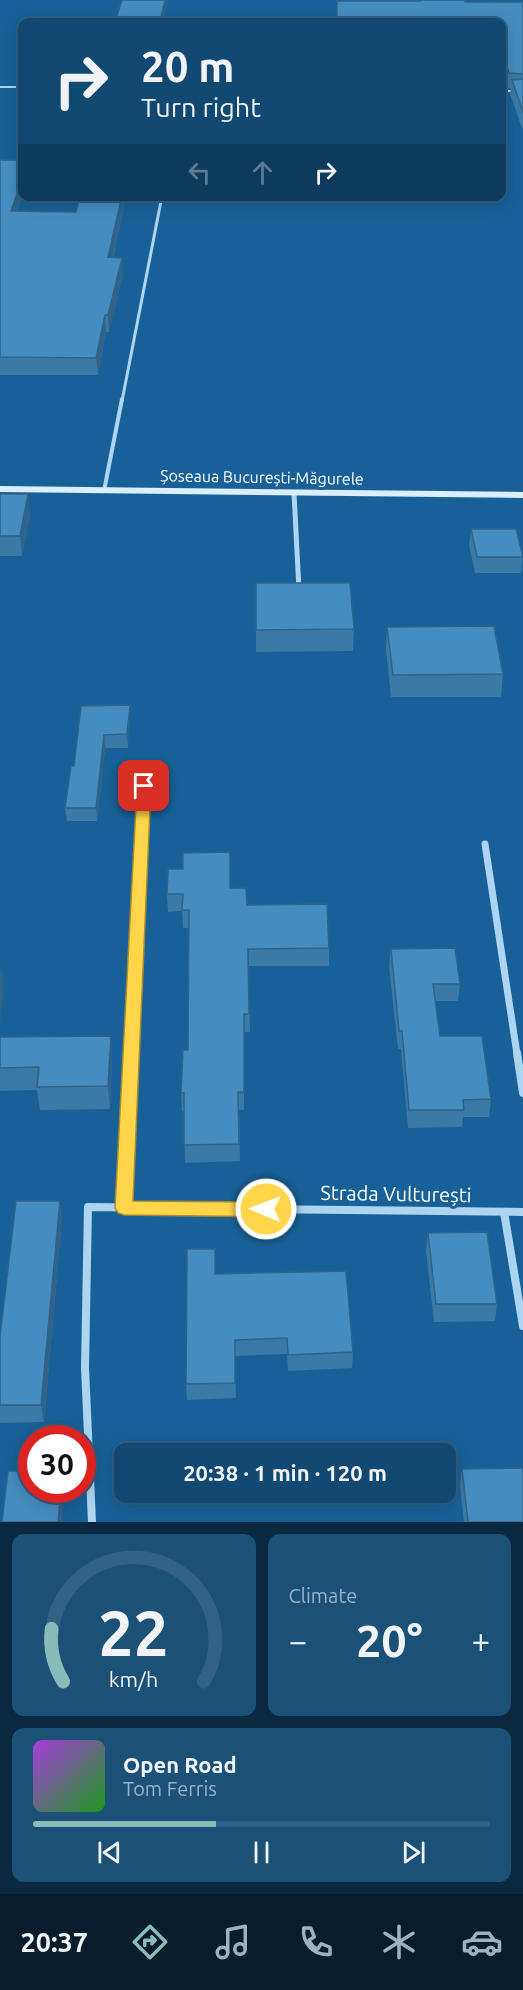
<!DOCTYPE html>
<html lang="en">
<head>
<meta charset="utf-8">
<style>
	:root { --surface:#124972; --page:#1b5077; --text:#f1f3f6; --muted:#9cb2c4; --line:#316184; --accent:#8bbbb9 }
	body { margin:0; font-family:Ubuntu,sans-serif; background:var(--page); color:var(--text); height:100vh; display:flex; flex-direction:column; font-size:22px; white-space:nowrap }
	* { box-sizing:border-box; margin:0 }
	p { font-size:20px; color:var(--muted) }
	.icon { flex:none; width:33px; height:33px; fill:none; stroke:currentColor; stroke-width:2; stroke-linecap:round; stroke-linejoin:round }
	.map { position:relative; height:1522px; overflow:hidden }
	.details { display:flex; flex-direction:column; gap:12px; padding:12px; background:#0a283f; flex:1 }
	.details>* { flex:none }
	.guide { position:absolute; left:18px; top:18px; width:488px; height:183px; border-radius:12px; box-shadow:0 3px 15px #0003,0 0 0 2px var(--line); background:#124972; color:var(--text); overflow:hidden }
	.speed { position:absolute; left:18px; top:1425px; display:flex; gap:12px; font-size:30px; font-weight:700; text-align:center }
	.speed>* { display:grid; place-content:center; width:78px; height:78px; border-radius:50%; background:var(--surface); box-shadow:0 3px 15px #0003,0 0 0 2px var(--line); line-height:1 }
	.speed .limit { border:9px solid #d22; background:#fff; color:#111 }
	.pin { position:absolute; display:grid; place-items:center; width:51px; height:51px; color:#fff; margin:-26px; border-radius:12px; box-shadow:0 3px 9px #0006 }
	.me { position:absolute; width:66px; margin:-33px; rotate:271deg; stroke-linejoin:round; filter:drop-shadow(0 0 4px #0008) }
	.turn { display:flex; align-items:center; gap:21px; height:126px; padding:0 24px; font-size:27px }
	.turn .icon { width:78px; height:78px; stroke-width:2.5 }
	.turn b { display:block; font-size:42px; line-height:51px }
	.lanes { display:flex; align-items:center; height:57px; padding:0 24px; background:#0003; justify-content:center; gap:30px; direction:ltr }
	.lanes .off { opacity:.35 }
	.big { font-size:45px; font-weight:600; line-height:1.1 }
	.details .widget { flex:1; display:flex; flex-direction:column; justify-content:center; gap:9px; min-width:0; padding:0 21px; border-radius:12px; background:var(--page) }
	.details .dial { align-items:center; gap:0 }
	.dial svg { height:156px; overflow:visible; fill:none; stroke:var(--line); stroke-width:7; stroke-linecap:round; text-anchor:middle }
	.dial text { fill:var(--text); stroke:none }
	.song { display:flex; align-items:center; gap:18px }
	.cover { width:72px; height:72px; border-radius:9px; background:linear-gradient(135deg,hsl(280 70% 55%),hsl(120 70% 35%)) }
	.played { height:6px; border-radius:3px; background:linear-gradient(90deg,var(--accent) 40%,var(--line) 40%) }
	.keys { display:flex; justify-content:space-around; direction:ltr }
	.heat { display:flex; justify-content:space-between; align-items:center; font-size:33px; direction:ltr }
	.details .tiles { flex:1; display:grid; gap:12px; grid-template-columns:1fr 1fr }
	.widget:last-child { grid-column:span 2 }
	.trip { position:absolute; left:114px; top:1443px; width:342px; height:60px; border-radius:12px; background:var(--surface); box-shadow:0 3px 15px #0003,0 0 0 2px var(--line); font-weight:600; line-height:60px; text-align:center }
	.dock { display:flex; height:96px; justify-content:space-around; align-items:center; background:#071d2e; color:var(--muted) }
	.dock .icon { width:42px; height:42px }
	.dock .current { color:var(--accent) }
	.dock b { font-size:27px; color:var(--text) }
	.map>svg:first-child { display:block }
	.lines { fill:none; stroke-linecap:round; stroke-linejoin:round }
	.service-far2 { stroke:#add5f1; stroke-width:2 }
	.service-far1 { stroke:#add5f1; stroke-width:3 }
	.service { stroke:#add5f1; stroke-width:4 }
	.minor-far2 { stroke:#add5f1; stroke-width:5 }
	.minor-far1 { stroke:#add5f1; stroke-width:7 }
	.minor { stroke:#add5f1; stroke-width:8 }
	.secondary { fill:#dbeefc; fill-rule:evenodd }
	.wall { fill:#3b79a6 }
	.shaded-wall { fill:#306387 }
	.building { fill:#458dc1; stroke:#306387; stroke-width:1.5 }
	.route { fill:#ffd54a; stroke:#a68a30; stroke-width:1.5 }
	.labels { text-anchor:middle; stroke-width:6; stroke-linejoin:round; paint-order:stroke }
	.street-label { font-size:16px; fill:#fff; stroke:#186198 }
	.near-street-label { font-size:20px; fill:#fff; stroke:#186198 }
</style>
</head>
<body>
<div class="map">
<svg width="523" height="1522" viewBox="0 0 523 1522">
	<rect width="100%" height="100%" fill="#186198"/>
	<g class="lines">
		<g class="service-far2">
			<polyline points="0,87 22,87"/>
			<polyline points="501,91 523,91"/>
		</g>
		<polyline class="service-far1" points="122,401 162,196"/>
		<polyline class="service" points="104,491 122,399"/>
		<polyline class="minor-far2" points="294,493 299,590"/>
		<g class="minor-far1">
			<polyline points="485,844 517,1054"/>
			<polyline points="131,1054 144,786"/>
		</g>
		<g class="minor">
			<polyline points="517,1053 523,1093"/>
			<polyline points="124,1208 131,1053"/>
			<polyline points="504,1212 523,1326"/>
			<polyline points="92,1522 85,1368 88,1207 523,1212"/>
		</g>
		<polygon class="secondary" points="0,486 523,492 523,498 0,492"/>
	</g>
	<g class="wall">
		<polygon points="419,0 465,0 465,2 523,2 523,131 510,94 511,88 508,88 505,78 501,78 501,22 337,22 337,1 419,1"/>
		<polygon points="22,121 22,149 19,149 18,134"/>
		<polygon points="0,160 18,211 76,212 80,196 126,196 113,258 123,274 109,332 106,332 98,375 0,375"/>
		<polygon points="0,494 30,514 22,556 0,556"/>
		<polygon points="471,529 523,556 521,573 475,573 469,545"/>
		<polygon points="256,583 354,629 353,651 256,652"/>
		<polygon points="387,627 503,674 501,697 391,697 386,649"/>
		<polygon points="81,706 130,719 128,748 105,748 97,821 67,821 65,808 74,766"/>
		<polygon points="230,888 247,905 329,948 329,966 248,966 250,1032 244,1032 244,1110 239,1110 240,1161 185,1163 184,1111 182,1111 181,1093 188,1050 189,928 183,928 182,911 168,912 167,894"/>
		<polygon points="391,949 460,984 458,1001 435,1001 440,1036 491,1099 489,1117 463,1117 462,1127 408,1128 401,1049 398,1049 389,966"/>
		<polygon points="0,1037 112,1058 110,1109 40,1110 37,1090 0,1091"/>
		<polygon points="62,1218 44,1422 0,1423 0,1337"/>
		<polygon points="428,1233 497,1304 495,1321 434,1322 426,1251"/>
		<polygon points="215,1274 353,1352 352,1368 288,1371 287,1354 235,1356 236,1398 187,1400 186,1384"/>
		<polygon points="462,1469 523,1522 464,1522 460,1486"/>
	</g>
	<g class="shaded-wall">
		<polygon points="165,0 168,0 163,22 160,22"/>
		<polygon points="22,180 22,196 23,196 12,227 11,211"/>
		<polygon points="122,196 126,196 109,274 108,257"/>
		<polygon points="122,258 123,274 109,332 108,315"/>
		<polygon points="105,315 106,332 98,375 96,358"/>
		<polygon points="28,494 30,514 22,556 20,536"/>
		<polygon points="130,705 130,719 128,748 127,734"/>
		<polygon points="104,735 105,748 97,821 96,808"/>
		<polygon points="1,963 4,986 0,1025 0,974"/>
		<polygon points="111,1036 112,1058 110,1109 108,1086"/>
		<polygon points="60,1201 62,1218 44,1422 41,1405"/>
		<polygon points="61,1490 65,1490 62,1522 58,1522"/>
	</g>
	<g class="building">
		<polygon points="122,0 165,0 160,22 115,22"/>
		<polygon points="421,0 465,0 465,2 523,2 523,74 509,73 506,63 501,63 501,22 337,22 337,1 421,1"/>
		<polygon points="523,79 523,112 512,80"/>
		<polygon points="22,121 22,134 18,134"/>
		<polygon points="0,160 22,160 22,180 11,211 76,212 80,196 122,196 108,257 122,258 108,315 105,315 96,358 0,357"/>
		<polygon points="0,494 28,494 20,536 0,536"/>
		<polygon points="471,529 516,529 523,557 477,557"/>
		<polygon points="256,583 350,583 354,629 256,630"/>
		<polygon points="494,626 503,674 393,675 387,627"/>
		<polygon points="130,705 127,734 104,735 96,808 65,808 71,766 74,766 81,706"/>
		<polygon points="230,852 230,888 246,888 247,905 327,904 329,948 248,949 249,1014 244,1014 244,1092 238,1092 239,1144 184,1145 184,1093 181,1093 183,1050 188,1050 189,910 182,910 183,894 167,894 168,869 183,869 183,853"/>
		<polygon points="455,948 460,984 433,984 440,1036 482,1036 491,1099 463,1100 464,1110 409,1110 402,1031 399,1031 391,949"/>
		<polygon points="111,1036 108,1086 37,1087 39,1067 0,1068 0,1037"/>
		<polygon points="16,1201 60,1201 41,1405 0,1405 0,1337"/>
		<polygon points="487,1232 497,1304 436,1304 428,1233"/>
		<polygon points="187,1249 215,1249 215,1274 346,1271 353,1352 288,1355 287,1338 235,1340 235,1383 186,1384"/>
		<polygon points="523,1468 523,1522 468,1522 462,1469"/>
		<polygon points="8,1471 32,1471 32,1490 61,1490 58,1522 2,1522"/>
	</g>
	<polygon class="route" points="144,782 151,786 133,1201 266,1202 273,1204 275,1209 273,1215 266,1217 124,1215 118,1213 115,1208 137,786"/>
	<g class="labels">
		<g class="street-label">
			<text transform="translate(262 477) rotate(1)" y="6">Șoseaua București-Măgurele</text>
		</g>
		<g class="near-street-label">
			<text transform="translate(396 1194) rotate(1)" y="7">Strada Vulturești</text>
		</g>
	</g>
</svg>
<div class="speed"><div class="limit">30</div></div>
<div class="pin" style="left:144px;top:786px;background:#d93025"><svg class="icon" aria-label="arrive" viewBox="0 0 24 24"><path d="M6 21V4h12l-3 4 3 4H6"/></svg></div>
<svg class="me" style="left:266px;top:1209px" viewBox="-20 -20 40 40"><circle r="17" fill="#ffd54a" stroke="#fff" stroke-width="3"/><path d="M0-11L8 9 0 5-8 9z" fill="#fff"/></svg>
<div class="trip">20:38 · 1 min · 120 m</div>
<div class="guide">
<div class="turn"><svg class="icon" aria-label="right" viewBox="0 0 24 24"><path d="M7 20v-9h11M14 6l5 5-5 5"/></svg><div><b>20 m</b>Turn right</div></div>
<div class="lanes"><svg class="icon off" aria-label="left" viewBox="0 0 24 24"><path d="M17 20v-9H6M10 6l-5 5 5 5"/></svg><svg class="icon off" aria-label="ahead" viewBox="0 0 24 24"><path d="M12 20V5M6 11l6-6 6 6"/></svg><svg class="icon" aria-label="right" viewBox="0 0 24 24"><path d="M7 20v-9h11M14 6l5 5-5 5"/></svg></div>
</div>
</div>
<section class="details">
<div class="tiles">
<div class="widget dial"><svg viewBox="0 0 100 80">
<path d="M14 69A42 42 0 1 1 86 69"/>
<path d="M14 69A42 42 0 0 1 8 42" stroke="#8bbbb9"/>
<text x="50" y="56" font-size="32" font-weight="700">22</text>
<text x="50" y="72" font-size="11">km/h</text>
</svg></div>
<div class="widget"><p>Climate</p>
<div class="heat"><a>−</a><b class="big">20°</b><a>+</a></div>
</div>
<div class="widget">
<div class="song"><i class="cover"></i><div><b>Open Road</b><p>Tom Ferris</p></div></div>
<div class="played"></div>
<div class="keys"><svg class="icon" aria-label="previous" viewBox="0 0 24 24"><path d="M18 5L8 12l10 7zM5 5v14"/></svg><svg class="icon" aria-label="pause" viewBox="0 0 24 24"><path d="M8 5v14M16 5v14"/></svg><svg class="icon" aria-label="next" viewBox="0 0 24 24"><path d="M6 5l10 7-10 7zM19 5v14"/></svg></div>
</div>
</div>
</section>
<nav class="dock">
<b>20:37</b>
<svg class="icon current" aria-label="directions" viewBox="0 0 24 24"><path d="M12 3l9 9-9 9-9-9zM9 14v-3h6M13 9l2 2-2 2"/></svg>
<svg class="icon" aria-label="music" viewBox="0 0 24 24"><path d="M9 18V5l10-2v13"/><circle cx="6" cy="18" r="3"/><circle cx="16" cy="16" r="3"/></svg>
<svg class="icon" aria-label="phone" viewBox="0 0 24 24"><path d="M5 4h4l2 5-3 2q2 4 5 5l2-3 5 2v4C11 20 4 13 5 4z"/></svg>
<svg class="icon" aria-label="climate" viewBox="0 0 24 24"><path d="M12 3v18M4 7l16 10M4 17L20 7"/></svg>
<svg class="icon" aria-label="car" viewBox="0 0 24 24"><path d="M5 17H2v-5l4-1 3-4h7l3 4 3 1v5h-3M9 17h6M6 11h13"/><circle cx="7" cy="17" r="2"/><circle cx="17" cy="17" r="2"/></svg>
</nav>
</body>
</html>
